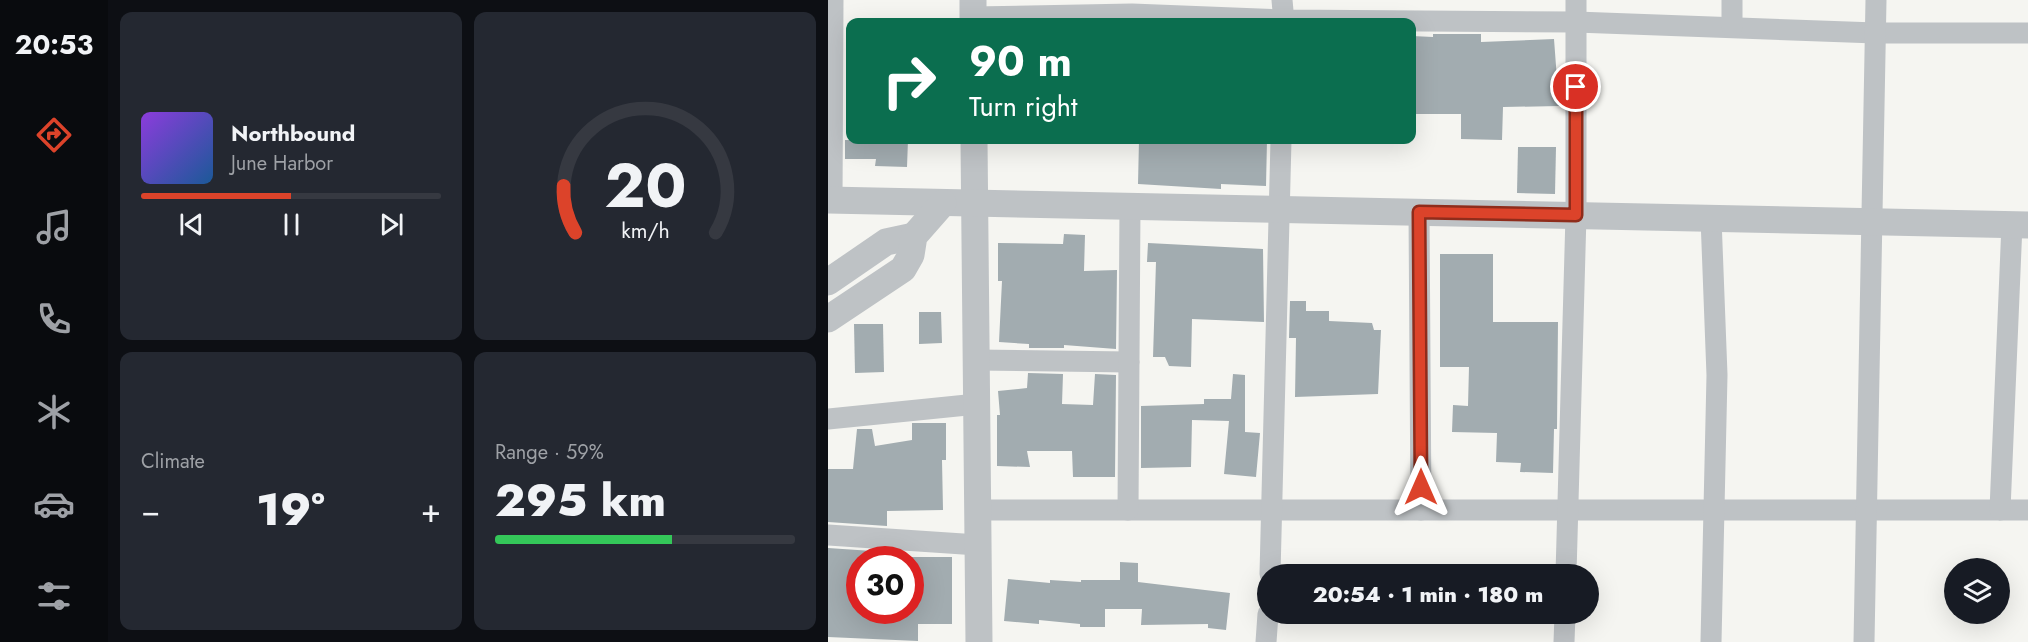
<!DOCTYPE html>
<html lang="en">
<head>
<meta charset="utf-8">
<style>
	:root { --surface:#171b24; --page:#242831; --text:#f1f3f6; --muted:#9ea1a6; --line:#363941; --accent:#dc432a }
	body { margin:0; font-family:Jost,sans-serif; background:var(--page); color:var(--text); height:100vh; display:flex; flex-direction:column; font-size:22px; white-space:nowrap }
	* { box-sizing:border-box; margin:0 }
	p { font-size:20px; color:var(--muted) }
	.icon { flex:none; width:33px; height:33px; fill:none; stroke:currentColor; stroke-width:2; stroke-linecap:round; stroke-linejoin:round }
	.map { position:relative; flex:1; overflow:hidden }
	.sheet { display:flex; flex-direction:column; gap:12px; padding:12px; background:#0d0f14; width:720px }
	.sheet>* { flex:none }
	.hud { position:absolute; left:18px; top:18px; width:570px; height:126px; border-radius:12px; box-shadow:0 6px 24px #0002; background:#0b6e4f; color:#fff; overflow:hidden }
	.buttons { position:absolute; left:1116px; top:558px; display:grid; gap:12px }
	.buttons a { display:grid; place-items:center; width:66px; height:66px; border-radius:50%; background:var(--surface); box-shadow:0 6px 24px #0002; font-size:30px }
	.speed { position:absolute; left:18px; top:546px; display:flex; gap:12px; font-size:30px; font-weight:700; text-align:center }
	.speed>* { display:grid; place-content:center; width:78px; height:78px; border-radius:50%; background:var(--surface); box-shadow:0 6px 24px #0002; line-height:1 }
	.speed .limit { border:9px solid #d22; background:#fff; color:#111 }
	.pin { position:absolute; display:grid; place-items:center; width:51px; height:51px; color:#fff; margin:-26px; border:3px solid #fff; border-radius:50%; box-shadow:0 2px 6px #0007 }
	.me { position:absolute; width:66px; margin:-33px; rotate:0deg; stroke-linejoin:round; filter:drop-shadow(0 0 4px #0008) }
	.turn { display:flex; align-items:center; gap:21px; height:126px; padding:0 24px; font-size:27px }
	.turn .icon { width:78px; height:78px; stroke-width:2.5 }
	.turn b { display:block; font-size:42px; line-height:51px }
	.big { font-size:45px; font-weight:800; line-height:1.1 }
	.sheet .widget { flex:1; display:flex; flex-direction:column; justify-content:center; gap:9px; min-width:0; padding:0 21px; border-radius:12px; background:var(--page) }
	.sheet .dial { align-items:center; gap:0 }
	.dial svg { height:156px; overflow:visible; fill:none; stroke:var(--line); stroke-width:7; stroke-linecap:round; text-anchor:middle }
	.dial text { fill:var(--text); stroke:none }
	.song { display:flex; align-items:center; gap:18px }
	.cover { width:72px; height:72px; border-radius:9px; background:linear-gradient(135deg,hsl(270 70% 55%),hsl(210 70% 35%)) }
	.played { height:6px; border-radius:3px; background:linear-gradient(90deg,var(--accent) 50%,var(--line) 50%) }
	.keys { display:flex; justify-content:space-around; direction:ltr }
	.heat { display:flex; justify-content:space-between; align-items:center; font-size:33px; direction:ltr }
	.charge { height:9px; border-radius:4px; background:linear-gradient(90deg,#34c759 59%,var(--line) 0) }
	.sheet .tiles { flex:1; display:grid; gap:12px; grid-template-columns:repeat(2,1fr) }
	.trip { position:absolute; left:429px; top:564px; width:342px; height:60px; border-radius:30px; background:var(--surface); box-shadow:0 6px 24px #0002; font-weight:800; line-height:60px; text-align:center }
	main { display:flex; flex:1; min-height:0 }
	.menu { display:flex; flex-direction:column; width:108px; justify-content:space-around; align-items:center; background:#090b0e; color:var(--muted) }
	.menu .icon { width:42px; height:42px }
	.menu .active { color:var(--accent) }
	.menu b { font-size:27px; color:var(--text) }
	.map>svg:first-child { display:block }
	.building { fill:#a2acb0 }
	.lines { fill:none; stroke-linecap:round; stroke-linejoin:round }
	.minor { stroke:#bec2c5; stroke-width:21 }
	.tertiary { stroke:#bec2c5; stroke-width:27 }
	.route-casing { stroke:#8f2c1b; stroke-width:15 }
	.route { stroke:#dc432a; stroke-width:10 }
</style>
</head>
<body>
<main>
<nav class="menu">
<b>20:53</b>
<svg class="icon active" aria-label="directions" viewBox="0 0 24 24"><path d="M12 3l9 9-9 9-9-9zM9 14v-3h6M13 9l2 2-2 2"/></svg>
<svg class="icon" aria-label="music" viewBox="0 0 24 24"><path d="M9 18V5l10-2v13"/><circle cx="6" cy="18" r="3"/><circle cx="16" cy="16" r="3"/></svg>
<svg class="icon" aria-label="phone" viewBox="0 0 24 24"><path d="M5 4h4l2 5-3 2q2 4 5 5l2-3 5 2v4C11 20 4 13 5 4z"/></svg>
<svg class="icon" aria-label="climate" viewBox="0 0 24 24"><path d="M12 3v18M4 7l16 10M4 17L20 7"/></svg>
<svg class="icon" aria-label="car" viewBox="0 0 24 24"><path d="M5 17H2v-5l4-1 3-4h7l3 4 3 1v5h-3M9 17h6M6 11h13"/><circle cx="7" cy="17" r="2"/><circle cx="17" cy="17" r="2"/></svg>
<svg class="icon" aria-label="filters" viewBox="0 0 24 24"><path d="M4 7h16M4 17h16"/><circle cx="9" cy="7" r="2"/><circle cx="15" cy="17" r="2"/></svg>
</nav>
<section class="sheet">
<div class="tiles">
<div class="widget">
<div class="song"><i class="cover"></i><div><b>Northbound</b><p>June Harbor</p></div></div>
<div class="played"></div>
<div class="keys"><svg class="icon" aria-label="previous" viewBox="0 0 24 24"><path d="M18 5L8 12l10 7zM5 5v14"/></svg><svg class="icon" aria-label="pause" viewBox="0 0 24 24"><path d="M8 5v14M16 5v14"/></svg><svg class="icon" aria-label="next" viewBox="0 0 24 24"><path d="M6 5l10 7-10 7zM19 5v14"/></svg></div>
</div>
<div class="widget dial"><svg viewBox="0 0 100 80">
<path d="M14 69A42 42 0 1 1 86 69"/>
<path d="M14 69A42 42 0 0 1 8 45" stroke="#dc432a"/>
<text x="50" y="56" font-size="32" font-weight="700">20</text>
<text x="50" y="72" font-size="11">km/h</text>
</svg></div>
<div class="widget"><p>Climate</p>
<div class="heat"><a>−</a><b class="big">19°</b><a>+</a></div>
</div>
<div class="widget"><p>Range · 59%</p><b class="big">295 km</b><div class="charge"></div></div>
</div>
</section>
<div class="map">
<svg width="1200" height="642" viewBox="0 0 1200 642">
	<rect width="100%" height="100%" fill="#f5f5f1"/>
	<g class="building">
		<polygon points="605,34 653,34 653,42 726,39 731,106 675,107 674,140 633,139 633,114 584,114 584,36 605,37"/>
		<polygon points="17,140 80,140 79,167 47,166 48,159 17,159"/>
		<polygon points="311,140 439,140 438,186 393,184 393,189 310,184"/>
		<polygon points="690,147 728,147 727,194 689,193"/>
		<polygon points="236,234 257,235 256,271 289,270 288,349 236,345 236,348 201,348 201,344 171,342 174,281 170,281 170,243 235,244"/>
		<polygon points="320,243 435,249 436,322 364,319 363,367 341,366 337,357 325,357 328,262 319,262"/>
		<polygon points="612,254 665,254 665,322 730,322 729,429 726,429 725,473 692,472 693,463 668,462 669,433 624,432 625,405 640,406 641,367 612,367"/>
		<polygon points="462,301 478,301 478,311 501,311 501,321 544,323 546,330 553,330 550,394 467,397 468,338 461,338"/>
		<polygon points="91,312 113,312 114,343 91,344"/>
		<polygon points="26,324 55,324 56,372 27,373"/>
		<polygon points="200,373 235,374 234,404 265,405 267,374 288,375 287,477 245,477 244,451 199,451 202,467 169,466 169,415 172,415 170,391 199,388"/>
		<polygon points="405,374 417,375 417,432 432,433 428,477 396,474 401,421 364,420 363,467 313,468 313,406 376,404 376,399 403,399"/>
		<polygon points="84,423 118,423 118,460 114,460 115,510 59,511 59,526 0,522 0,469 25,469 29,429 44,429 47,446 84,440"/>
		<polygon points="0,548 59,552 59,560 32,560 32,610 82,610 82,557 124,557 124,624 90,624 90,641 0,637"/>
		<polygon points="292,562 310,563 310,582 402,593 398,630 380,628 380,624 313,625 314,609 277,609 277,627 252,627 252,624 211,620 211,624 176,621 180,579 222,583 222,580 253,582 253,580 292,580"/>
	</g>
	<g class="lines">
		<g class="minor">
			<polyline points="454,0 456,22"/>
			<polyline points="145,17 304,14 456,20 748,22 1048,33 1200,33"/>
			<polyline points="904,27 904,0"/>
			<polyline points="4,200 5,0"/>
			<polyline points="591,212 593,510"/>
			<polyline points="148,360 301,362"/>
			<polyline points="0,419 149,404"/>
			<polyline points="150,510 1200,510"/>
			<polyline points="300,510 302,206"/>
			<polyline points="1172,510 1184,224"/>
			<polyline points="0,535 150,545"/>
			<polyline points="442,574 453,140"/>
			<polyline points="738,574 748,215 748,0"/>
			<polyline points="438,642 440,614"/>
			<polyline points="736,642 737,614"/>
			<polyline points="883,642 889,375 883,218"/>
			<polyline points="1036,642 1048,0"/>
		</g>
		<g class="tertiary">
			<polyline points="145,0 145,22"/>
			<polyline points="146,140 151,642"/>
			<polyline points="0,200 1200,225"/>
			<polyline points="0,282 58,242 86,236"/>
			<polyline points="0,319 75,269 83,255 86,236 115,203"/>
		</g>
	</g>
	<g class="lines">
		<g class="route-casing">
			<polyline id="route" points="593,487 591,212 748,215 748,87"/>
		</g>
		<use href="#route" class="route"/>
	</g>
</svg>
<div class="buttons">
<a><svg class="icon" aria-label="layers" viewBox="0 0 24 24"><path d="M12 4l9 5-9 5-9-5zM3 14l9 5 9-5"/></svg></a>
</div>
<div class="speed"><div class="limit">30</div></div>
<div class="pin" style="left:748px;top:87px;background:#d93025"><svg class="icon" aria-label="arrive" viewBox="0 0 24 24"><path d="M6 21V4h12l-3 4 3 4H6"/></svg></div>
<svg class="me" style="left:593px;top:487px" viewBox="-20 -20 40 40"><path d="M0-17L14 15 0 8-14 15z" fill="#dc432a" stroke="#fff" stroke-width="4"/></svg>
<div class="trip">20:54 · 1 min · 180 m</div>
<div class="hud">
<div class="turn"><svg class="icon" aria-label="right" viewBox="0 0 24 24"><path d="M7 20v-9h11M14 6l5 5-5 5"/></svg><div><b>90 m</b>Turn right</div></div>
</div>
</div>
</main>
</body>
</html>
